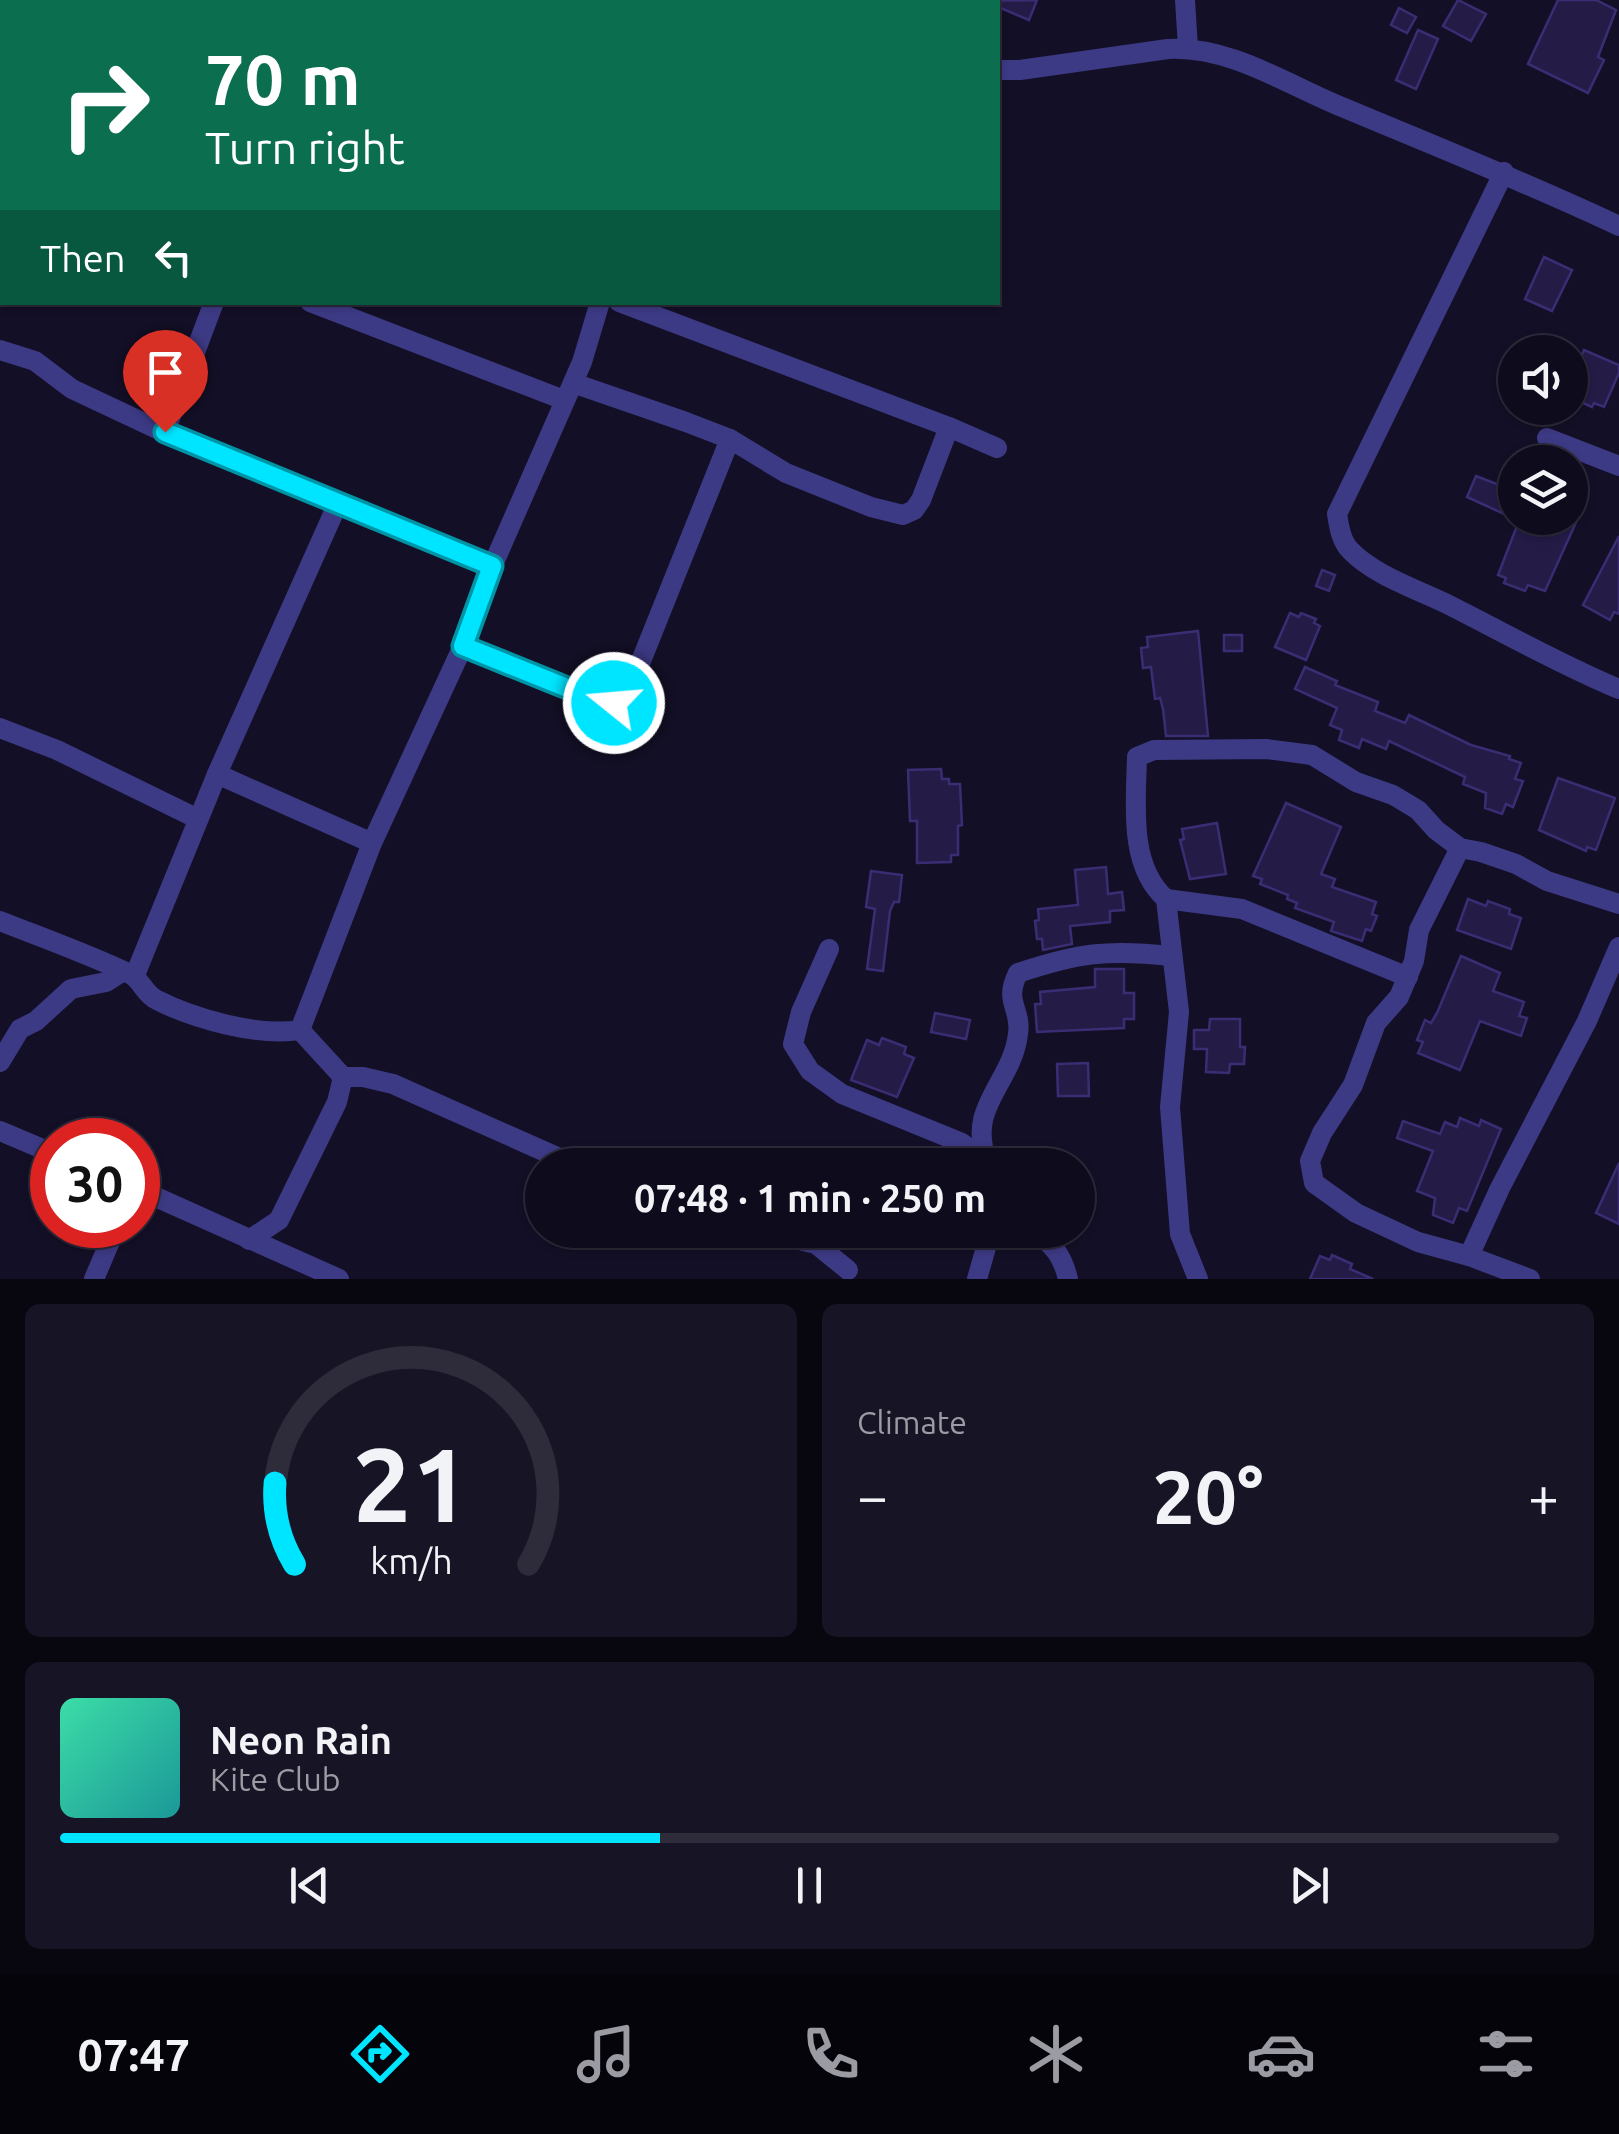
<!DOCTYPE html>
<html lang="en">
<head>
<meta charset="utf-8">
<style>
	:root { --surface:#0e0b1c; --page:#171425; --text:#f1f3f6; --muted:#9b9ba3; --line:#2e2b3b; --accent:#00e5ff }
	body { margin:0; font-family:Ubuntu,sans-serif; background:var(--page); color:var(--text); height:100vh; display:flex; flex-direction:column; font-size:38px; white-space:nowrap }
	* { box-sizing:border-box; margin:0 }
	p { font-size:32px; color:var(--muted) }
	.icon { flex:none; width:55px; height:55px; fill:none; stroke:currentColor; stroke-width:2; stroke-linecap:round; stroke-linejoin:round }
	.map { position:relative; height:1279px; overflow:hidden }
	.drawer { display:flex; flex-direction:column; gap:25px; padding:25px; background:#08060f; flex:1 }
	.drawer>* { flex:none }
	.top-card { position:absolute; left:0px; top:0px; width:1000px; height:305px; box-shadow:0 2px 8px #0004,0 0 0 2px var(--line); background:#0b6e4f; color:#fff; overflow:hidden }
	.tools { position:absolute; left:1498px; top:335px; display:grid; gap:20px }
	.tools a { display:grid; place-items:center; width:90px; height:90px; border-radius:50%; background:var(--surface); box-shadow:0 2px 8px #0004,0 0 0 2px var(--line); font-size:50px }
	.speed { position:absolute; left:30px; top:1118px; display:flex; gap:20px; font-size:50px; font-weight:700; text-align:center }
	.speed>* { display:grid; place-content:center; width:130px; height:130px; border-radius:50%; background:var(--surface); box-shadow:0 2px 8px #0004,0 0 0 2px var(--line); line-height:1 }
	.speed .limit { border:15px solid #d22; background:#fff; color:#111 }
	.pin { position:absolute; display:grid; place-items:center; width:85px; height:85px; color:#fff; margin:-102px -42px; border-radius:50% 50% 50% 0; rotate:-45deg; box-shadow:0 0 10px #0007 }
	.pin .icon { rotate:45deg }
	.me { position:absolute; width:110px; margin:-55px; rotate:287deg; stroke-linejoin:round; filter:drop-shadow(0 0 8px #0008) }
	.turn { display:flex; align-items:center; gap:35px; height:210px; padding:0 40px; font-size:45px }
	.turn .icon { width:130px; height:130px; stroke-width:2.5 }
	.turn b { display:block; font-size:70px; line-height:85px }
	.then { display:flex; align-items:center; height:95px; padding:0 40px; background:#0003; gap:20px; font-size:38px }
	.big { font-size:75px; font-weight:600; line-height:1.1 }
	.drawer .tile { flex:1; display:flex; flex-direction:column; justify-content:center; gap:15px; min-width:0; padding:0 35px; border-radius:15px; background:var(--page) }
	.drawer .dial { align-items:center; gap:0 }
	.dial svg { height:260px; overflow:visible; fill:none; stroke:var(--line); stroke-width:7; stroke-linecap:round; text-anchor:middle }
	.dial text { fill:var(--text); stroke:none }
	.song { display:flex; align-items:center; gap:30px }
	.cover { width:120px; height:120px; border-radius:15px; background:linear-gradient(135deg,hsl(160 70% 55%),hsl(180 70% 35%)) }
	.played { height:10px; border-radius:5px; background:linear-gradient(90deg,var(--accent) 40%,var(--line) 40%) }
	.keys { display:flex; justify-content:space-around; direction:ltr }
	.heat { display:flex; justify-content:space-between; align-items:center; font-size:55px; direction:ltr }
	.drawer .tiles { flex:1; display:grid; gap:25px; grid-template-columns:1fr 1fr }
	.tile:last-child { grid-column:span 2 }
	.trip { position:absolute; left:525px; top:1148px; width:570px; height:100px; border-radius:50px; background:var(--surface); box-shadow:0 2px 8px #0004,0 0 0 2px var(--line); font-weight:600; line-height:100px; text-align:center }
	.tab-bar { display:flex; height:160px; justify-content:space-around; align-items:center; background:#06040b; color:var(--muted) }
	.tab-bar .icon { width:70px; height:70px }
	.tab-bar .current { color:var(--accent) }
	.tab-bar b { font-size:45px; color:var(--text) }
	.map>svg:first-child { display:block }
	.building { fill:#241b47; stroke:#3b2d73; stroke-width:2.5 }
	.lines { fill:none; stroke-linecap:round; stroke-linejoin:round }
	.minor { stroke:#3d3a85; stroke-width:20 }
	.route-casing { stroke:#0095a6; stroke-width:25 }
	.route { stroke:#00e5ff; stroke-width:18 }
</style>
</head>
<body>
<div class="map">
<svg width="1619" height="1279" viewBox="0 0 1619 1279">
	<rect width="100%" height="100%" fill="#130f26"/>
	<g class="building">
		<polygon points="1037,0 1029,20 998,7 998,2 981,1"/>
		<polygon points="1458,0 1486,14 1471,41 1443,26"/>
		<polygon points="1558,0 1596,0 1616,10 1598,57 1604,60 1588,93 1528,64"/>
		<polygon points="1399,8 1416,17 1407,33 1391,25"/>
		<polygon points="1418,30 1438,39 1416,89 1396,80"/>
		<polygon points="1544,257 1572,270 1552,311 1525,299"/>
		<polygon points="1584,350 1619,365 1619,373 1604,407 1594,403 1592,407 1574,399 1576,395 1570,393 1570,382"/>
		<polygon points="1476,476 1515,491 1515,519 1467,497"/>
		<polygon points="1520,518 1578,518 1545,591 1528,585 1525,591 1504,583 1506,578 1498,575"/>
		<polygon points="1619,536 1619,614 1614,612 1610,620 1583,605"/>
		<polygon points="1322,570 1335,575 1329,591 1316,586"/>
		<polygon points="1290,613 1299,617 1301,613 1316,619 1314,623 1320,626 1306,660 1275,647"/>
		<polygon points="1198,631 1208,736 1166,736 1163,709 1160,698 1155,699 1151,667 1143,668 1141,648 1148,647 1147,637"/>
		<rect x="1224" y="635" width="18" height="16"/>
		<polygon points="1305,667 1337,681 1335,685 1378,702 1375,711 1405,723 1409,715 1471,745 1510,756 1509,759 1521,763 1515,779 1523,781 1513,807 1506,804 1502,814 1485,808 1486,793 1463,784 1465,777 1389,741 1386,749 1362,739 1359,748 1339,740 1342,730 1330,725 1337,708 1295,689"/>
		<polygon points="941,769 942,779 949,779 949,784 960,784 962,825 958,826 958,855 951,855 951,862 917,863 917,821 910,821 908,770"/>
		<polygon points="1558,778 1615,798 1596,850 1587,847 1586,851 1539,830"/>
		<polygon points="1286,803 1341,827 1321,874 1335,879 1332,887 1376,902 1372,914 1377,916 1371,931 1366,929 1362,941 1331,931 1334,922 1295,908 1297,903 1287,899 1288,895 1260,884 1262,879 1253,876"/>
		<polygon points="1217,823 1226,874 1190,879 1180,840 1184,839 1182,829"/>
		<polygon points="1106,867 1108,894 1122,892 1124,910 1110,911 1110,922 1070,926 1072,944 1043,950 1042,939 1037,939 1035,921 1039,920 1038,909 1078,905 1075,870"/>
		<polygon points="871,871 902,875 899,902 894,902 890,911 883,971 867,969 875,909 866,907"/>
		<polygon points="1468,899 1486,906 1488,901 1510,909 1509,914 1521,918 1511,949 1457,930"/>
		<polygon points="1461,956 1500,973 1493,991 1524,1002 1519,1016 1527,1018 1521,1036 1480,1021 1460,1070 1418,1053 1423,1042 1417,1040 1425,1020 1431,1023 1437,1013"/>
		<polygon points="1095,969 1124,969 1124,993 1134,993 1134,1019 1124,1019 1124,1028 1037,1032 1035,1004 1041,1004 1040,992 1095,987"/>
		<polygon points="935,1013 970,1020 966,1039 931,1032"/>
		<polygon points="1210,1019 1240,1019 1240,1047 1245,1047 1244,1064 1230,1064 1229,1073 1206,1072 1207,1049 1194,1049 1194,1030 1209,1030"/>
		<polygon points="882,1038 906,1047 904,1054 914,1058 897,1097 851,1080 867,1040 879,1045"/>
		<polygon points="1088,1063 1089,1096 1058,1096 1057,1064"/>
		<polygon points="1460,1118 1479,1126 1481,1120 1501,1129 1467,1211 1459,1208 1453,1223 1433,1215 1435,1198 1417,1191 1433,1151 1397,1138 1403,1121 1440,1134 1445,1122 1457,1127"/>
		<polygon points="1619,1163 1619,1224 1596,1213"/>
		<polygon points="1332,1255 1352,1264 1350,1269 1373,1279 1310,1279 1320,1256 1330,1260"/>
	</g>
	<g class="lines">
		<g class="minor">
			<polyline points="821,0 827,2"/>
			<polyline points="1185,0 1188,48"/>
			<polyline points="706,2 707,0"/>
			<path d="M998,70H1020L1168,49C1230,46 1286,84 1342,107C1435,146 1528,183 1619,226"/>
			<path d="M1504,172L1337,514C1339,526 1341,541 1350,550C1372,574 1416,589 1445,603C1503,632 1559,664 1619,689"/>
			<polyline points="0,186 2,187"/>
			<polyline points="310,302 564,400"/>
			<polyline points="619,302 949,427 997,448"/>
			<polyline points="0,350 35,361 72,389 155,428 492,567"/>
			<polyline points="573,383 686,422 730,439 786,473 871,507 903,515 914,510 921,500 949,427"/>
			<polyline points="165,432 214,302"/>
			<polyline points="1547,438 1619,466"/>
			<polyline points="463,646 592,699 614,703 629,691 730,439"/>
			<polyline points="0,728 57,750 198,819"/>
			<polyline points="217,774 372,843"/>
			<polyline points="1460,848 1419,930 1414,961 1399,997 1376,1023 1353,1085 1322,1133 1310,1161 1314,1183 1356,1213 1418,1242 1469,1256"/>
			<polyline points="1166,899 1242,909 1408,977"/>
			<path d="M0,921C43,938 88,954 130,974C141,979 144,994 157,1000C194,1019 259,1037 300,1030"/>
			<polyline points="829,949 801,1012 793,1044 810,1071 842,1094 962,1143 987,1163"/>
			<polyline points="135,975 217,774 338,503"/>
			<polyline points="300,1030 372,843 463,646 492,567 582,362 600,302"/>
			<polyline points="300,1030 343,1077 363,1077 393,1084 575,1165"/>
			<polyline points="0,1062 20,1029 36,1021 71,989 106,982 123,971"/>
			<polyline points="0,1131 52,1153"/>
			<path d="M987,1161C966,1106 1012,1084 1018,1034C1022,1008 1003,1003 1018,973C1078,953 1107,949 1171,956"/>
			<polyline points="138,1189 339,1279"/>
			<polyline points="758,1230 816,1244 848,1270"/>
			<path d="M1029,1230C1052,1242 1062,1254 1068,1279"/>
			<polyline points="249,1240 279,1220 337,1102 343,1077"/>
			<polyline points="94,1279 117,1225"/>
			<polyline points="977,1279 991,1230"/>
			<path d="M1198,1279L1180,1234L1170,1107L1179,1012L1166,899C1128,866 1136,803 1137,757L1154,750L1266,749L1312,755L1356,782L1393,795L1418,810L1436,830L1460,848L1481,852L1516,864L1547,881L1619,904"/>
			<polyline points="1530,1279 1469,1256 1500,1188 1587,1021 1619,947"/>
		</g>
	</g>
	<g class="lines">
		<g class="route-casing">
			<polyline id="route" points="165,432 492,566 463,646 592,698 614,703"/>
		</g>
		<use href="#route" class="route"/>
	</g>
</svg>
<div class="tools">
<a><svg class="icon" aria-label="sound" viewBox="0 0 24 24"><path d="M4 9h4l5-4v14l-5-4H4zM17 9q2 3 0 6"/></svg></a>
<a><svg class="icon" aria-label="layers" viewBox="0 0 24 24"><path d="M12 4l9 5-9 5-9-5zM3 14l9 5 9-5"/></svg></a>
</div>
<div class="speed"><div class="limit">30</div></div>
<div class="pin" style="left:165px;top:432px;background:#d93025"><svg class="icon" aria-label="arrive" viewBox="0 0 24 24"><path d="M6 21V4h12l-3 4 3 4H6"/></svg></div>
<svg class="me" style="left:614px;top:703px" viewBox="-20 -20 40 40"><circle r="17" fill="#00e5ff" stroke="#fff" stroke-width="3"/><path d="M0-11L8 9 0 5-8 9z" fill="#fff"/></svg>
<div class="trip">07:48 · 1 min · 250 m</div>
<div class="top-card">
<div class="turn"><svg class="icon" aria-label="right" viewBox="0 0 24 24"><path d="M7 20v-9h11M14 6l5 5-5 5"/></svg><div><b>70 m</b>Turn right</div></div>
<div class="then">Then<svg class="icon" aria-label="left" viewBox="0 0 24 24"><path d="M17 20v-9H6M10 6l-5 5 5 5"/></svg></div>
</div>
</div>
<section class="drawer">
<div class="tiles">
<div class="tile dial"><svg viewBox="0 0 100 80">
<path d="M14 69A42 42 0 1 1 86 69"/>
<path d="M14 69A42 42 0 0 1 8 44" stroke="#00e5ff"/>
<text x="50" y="56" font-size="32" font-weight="700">21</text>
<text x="50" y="72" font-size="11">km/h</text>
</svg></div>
<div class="tile"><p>Climate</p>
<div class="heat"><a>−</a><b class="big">20°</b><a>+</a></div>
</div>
<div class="tile">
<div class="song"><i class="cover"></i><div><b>Neon Rain</b><p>Kite Club</p></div></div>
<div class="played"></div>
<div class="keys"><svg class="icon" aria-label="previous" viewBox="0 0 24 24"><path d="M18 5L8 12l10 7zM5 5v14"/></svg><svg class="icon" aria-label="pause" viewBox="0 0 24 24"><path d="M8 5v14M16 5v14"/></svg><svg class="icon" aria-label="next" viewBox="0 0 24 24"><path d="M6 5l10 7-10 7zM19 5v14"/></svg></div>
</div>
</div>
</section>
<nav class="tab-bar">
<b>07:47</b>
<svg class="icon current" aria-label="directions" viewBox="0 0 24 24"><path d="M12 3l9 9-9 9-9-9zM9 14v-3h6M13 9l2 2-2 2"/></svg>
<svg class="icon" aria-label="music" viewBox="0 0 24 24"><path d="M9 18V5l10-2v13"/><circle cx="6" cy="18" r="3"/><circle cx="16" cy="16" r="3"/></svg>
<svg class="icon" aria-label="phone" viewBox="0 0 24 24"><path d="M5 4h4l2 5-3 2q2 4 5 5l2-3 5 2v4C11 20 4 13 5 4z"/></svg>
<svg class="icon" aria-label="climate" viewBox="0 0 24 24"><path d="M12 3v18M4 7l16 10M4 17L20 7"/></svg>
<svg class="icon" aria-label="car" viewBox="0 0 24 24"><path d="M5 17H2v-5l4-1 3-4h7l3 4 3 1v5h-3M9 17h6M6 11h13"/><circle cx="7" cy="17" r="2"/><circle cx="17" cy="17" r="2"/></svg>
<svg class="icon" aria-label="filters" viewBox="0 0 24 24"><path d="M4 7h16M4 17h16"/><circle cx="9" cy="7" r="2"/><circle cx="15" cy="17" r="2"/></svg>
</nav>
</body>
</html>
